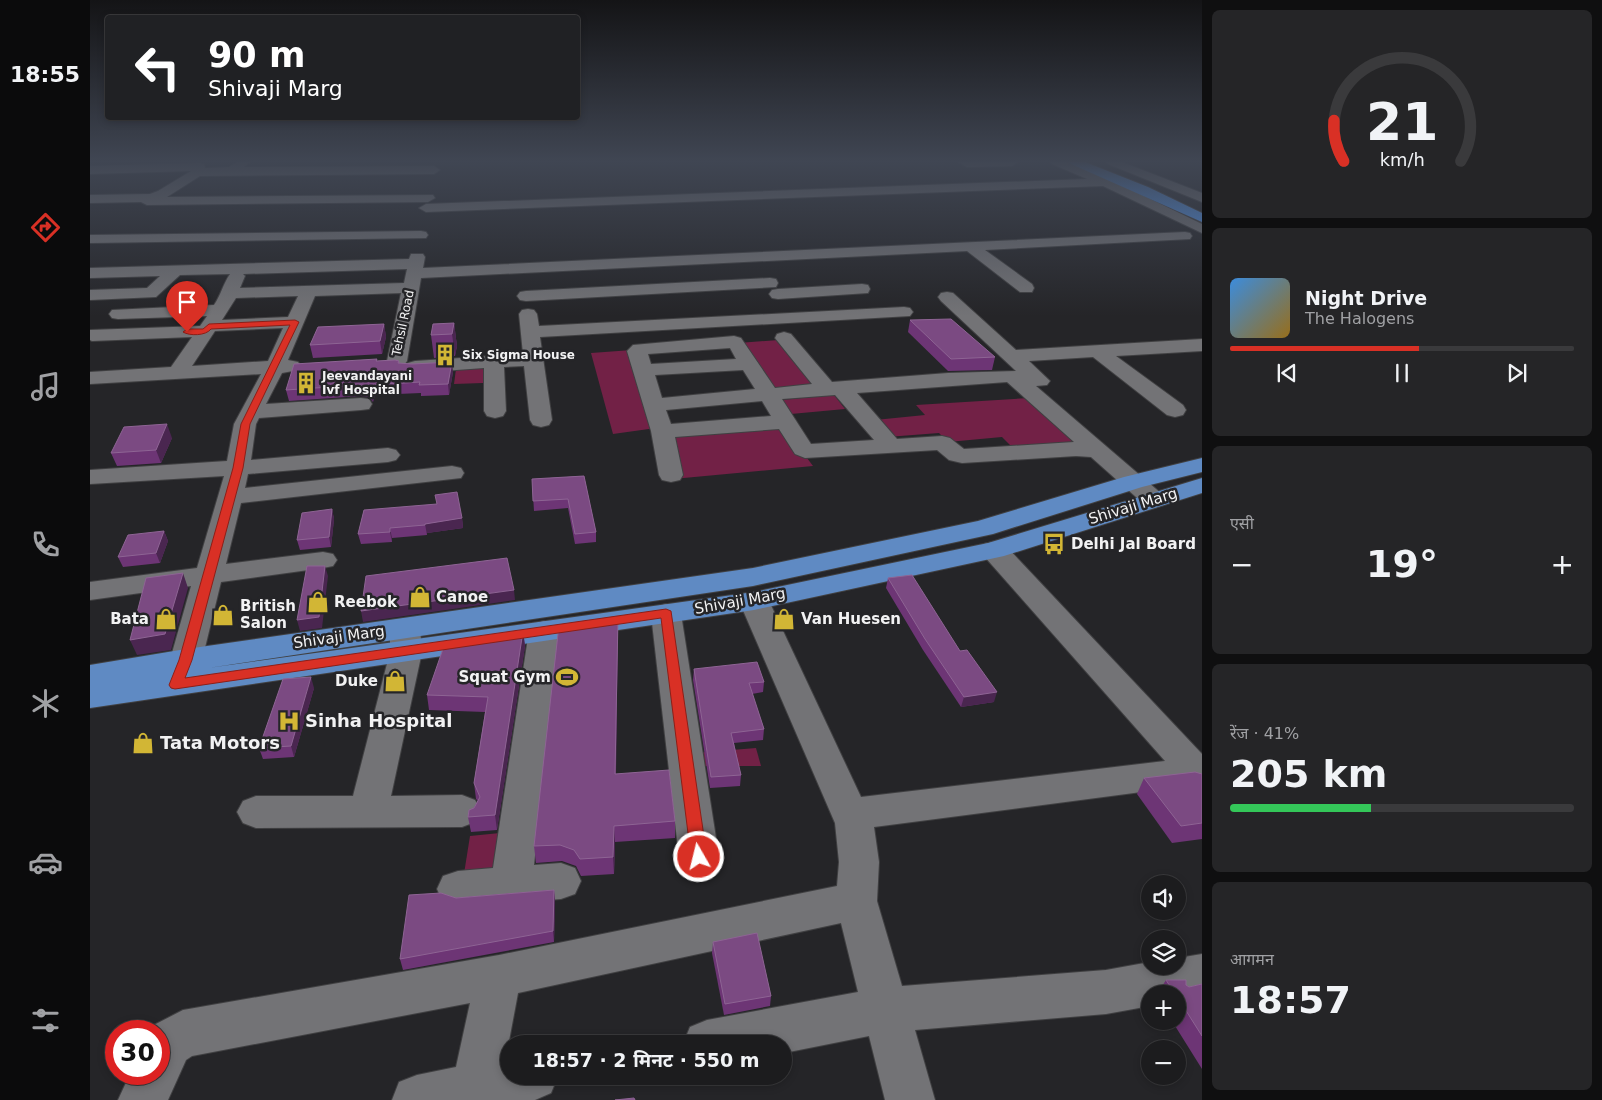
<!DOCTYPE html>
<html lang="hi">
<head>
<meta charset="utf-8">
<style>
	:root { --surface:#1c1c1e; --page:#252527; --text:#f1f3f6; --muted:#a0a1a4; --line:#3a3a3c; --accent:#d93025 }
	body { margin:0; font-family:"DejaVu Sans","Noto Sans Devanagari",sans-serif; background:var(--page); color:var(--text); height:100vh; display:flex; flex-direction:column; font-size:19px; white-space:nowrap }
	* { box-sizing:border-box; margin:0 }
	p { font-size:16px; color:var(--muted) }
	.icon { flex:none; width:28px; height:28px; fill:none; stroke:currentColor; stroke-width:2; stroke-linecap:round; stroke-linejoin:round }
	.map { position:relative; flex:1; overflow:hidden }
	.details { display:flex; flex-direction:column; gap:10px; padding:10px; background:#0f0f10; width:400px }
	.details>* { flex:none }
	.top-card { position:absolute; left:15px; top:15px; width:475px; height:105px; border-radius:5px; box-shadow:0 2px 8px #0003,0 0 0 1px var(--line); background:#202124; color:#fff; overflow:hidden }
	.tools { position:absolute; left:1051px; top:875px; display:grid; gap:10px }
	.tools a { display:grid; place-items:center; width:45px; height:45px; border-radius:50%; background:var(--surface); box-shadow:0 2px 8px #0003,0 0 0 1px var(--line); font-size:25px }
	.speed { position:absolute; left:15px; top:1020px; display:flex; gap:10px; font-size:25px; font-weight:700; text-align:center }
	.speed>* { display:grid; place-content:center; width:65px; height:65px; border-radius:50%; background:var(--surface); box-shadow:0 2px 8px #0003,0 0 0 1px var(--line); line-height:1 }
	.speed .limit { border:8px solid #d22; background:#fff; color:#111 }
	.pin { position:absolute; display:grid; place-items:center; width:42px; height:42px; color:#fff; margin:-51px -21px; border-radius:50% 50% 50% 0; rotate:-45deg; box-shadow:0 0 5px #0007 }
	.pin .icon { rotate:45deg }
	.me { position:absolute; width:55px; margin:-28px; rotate:352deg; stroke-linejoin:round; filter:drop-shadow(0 0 4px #0008) }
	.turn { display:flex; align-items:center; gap:18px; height:105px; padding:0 20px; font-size:22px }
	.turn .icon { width:65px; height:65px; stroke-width:2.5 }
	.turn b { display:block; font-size:35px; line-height:42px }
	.big { font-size:38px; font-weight:700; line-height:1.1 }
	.details .card { flex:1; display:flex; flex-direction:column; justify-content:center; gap:8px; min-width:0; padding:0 18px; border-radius:8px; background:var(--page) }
	.details .dial { align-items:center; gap:0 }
	.dial svg { height:130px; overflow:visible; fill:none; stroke:var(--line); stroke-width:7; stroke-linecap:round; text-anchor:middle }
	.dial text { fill:var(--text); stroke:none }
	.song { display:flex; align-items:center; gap:15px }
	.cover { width:60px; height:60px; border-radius:8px; background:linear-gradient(135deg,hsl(210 70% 55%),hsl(40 70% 35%)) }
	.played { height:5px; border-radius:2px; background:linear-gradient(90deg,var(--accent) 55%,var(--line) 55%) }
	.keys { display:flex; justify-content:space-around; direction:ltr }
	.heat { display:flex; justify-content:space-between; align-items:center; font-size:28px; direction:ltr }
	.charge { height:8px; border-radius:4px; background:linear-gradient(90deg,#34c759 41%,var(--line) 0) }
	.trip { position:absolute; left:410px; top:1035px; width:292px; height:50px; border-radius:25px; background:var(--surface); box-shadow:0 2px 8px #0003,0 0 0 1px var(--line); font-weight:700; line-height:50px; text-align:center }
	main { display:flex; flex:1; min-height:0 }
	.menu { display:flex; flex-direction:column; width:90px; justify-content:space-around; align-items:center; background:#0b0b0c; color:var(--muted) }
	.menu .icon { width:35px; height:35px }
	.menu .selected { color:var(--accent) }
	.menu b { font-size:22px; color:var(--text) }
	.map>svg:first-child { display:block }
	.green { fill:#722146 }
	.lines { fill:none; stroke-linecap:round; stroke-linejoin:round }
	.minor-casing { stroke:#404042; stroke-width:2 }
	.major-casing { stroke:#404042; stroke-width:2 }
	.highway-casing { stroke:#404042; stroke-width:2 }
	.minor { fill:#737376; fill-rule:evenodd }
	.major { fill:#5f8ac3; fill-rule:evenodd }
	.highway { fill:#5299f6; fill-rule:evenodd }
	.wall { fill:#6d3575 }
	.shaded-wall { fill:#4a2650 }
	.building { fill:#7b4a82; stroke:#8e6494 }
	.route { fill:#d93025; stroke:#8d1f18 }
	.labels { text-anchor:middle; stroke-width:5; stroke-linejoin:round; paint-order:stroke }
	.far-street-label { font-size:12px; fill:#f2f2f3; stroke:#252528 }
	.far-poi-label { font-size:12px; font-weight:bold; fill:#f2f2f3; stroke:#252528; text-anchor:start }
	.street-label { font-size:15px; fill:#f2f2f3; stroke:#252528 }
	.poi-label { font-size:15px; font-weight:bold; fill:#f2f2f3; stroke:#252528; text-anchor:start }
	.near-poi-label { font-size:18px; font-weight:bold; fill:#f2f2f3; stroke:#252528; text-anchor:start }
</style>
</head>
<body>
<main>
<nav class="menu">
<b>18:55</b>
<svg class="icon selected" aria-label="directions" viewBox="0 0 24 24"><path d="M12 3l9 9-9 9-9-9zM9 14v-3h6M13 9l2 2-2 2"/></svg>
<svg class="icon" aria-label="music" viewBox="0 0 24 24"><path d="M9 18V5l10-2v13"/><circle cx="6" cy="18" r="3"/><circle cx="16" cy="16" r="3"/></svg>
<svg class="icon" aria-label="phone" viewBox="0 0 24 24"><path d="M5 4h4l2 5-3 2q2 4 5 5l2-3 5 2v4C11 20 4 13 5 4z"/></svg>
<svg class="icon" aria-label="climate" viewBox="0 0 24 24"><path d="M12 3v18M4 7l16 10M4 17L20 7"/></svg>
<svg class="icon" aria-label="car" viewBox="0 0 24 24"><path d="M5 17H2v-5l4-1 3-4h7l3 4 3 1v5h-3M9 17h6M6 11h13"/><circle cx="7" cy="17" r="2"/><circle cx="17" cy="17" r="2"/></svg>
<svg class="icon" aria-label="filters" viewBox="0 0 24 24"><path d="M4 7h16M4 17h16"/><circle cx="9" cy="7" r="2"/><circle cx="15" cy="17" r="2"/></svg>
</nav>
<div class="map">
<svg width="1112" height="1100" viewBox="0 0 1112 1100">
	<rect width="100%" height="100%" fill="#252528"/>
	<g class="green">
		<polygon points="689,340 727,386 679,390 648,343"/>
		<polygon points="542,350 566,428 523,434 501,353"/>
		<polygon points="393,368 393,383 364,384 366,369"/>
		<polygon points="744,395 755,409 701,414 691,400"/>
		<polygon points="939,398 986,443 923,448 912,437 858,442 849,433 797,437 785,420 835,415 826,405"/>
		<polygon points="690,422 723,466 583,479 565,431"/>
		<polygon points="666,748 671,766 607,766 605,753"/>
		<polygon points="420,832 418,878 373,880 380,836"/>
	</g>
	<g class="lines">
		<g class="minor-casing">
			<g id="minor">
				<polygon points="147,162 160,162 154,167 344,166 350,170 344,174 110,176 77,197 343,195 345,198 338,202 57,205 51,202 0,203 0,195 60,194 68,191 101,171 0,174 0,166 110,163 114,164 115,168 139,167"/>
				<polygon points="868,162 928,162 922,166 877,167"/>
				<polygon points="960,162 976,162 1019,179 1112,224 1112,233 1013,186 336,212 329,208 336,204 997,179 962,164"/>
				<polygon points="1016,162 1032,162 1112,193 1112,202 1018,164"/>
				<polygon points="331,231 336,232 338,235 336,238 0,243 0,235"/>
				<path d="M1095,232L1100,233L1102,236L1100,239L895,250L942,284L944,288L942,292H930L877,251L331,278L317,361L314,365L307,367L300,365L297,361L311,293L225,296L198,360L208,362L211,366L208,370L192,373L176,404L271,398L279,399L282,404L279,409L271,410L169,418L166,424L161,460L298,448L306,450L310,455L306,460L298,462L158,474L155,488L362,466L371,468L374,473L371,478L151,503L136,564L233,552L243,554L247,560L243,566L233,568L131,582L112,660L98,691L86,695L74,691L70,683L80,660L101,586L0,600V582L107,568L134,476L0,484V470L137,461L144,424L171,374L0,384V372L81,367L102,337L2,341L0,340V330L110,326L117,316L28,319L22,318L19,314L22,310L124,305C131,295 133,284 140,274L90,275L66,297L0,300V290L57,288L70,276L0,278V268L319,259L321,254H333L335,257L333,268ZM317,269L314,283L150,288L155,276L153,274ZM208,296L198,317L132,320L146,298ZM193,328L178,361L102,366L125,331Z"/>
				<polygon points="680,278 686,279 688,283 686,287 436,301 430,300 427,296 430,292 436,291"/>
				<polygon points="772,284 778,285 780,289 778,293 688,299 682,298 679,294 682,290 688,289"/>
				<path d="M857,292L863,293L926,350L1112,339V351L1026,356L1093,405L1096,410L1093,415L1085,417L1077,415L1003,357L939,361L960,381L957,385L946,386L1073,495L1077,500L1073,505L1064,508L1055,505L1001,457L986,456L872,463L859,460L847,450L715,458L705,454L689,429L585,437L593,475L590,480L581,482L572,480L569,475L561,431L537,351L543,345L644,336L651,338L685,388L722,384L685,338L687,334L694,332L701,334L742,382L858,373L926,371L851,301L848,297L851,293ZM640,348L646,359L561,364L558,354ZM653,370L665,389L572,398L565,375ZM917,382L984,442L874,449L860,438L852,436L807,439L767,393ZM745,395L784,440L721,444L692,399ZM672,401L681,416L581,424L576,410Z"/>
				<polygon points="814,307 820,308 823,312 820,316 450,337 462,420 459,425 451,427 443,425 440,420 434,366 414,367 416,411 413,416 405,418 397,416 394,411 394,368 325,373 318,371 315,367 318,363 325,361 433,354 429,314 432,310 438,309 444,310 447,314 449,326"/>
				<polygon points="904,542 914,544 1112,754 1112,792 1097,786 784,827 789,862 787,901 812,986 1016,970 1060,962 1060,966 1088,966 1088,958 1112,954 1112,996 1088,1001 1088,994 1060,994 1060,1006 1016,1014 825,1030 845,1100 795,1100 779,1036 694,1053 694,1044 593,1044 600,1027 617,1020 768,992 751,923 428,993 416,1057 419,1057 419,1076 468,1076 461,1093 445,1100 302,1100 309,1082 327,1075 366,1067 380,1003 102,1056 96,1060 78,1100 28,1100 40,1074 69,1074 69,1031 60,1031 62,1026 93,1010 409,955 747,886 749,862 745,823 649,601 654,594 664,592 674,594 679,601 771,797 1075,761 894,556 890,550 894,544"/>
				<polygon points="576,604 587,607 591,614 629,857 623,869 609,874 595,869 589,857 561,614 565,607"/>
				<polygon points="315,618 326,621 330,628 332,652 301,796 372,795 385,800 391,811 385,822 372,827 166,828 153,823 147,812 153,801 166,796 263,796 300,652 300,628 304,621"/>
				<polygon points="454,621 465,624 469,631 444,865 471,863 485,868 491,881 485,894 471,899 368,907 353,902 347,889 353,876 368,871 403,868 439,631 443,624"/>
			</g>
		</g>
		<g class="major-casing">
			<polygon id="major" points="1112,458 1112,472 1052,487 903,534 663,586 118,668 664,592 898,543 1112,478 1112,493 914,556 664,610 0,708 0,665 96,649 663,568 888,521 1034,477"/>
		</g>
		<g class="highway-casing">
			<polygon id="highway" points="979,162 995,162 1058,187 1112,213 1112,222 981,164"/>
		</g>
		<use href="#minor" class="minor"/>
		<use href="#major" class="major"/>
		<use href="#highway" class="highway"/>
	</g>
	<g class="wall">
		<polygon points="820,320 905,357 902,370 858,371 818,332"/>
		<polygon points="364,323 367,346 365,356 344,358 341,335"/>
		<polygon points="294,324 296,337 292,354 223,358 220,345"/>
		<polygon points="287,359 287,361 309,361 309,363 363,372 359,395 331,396 331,393 285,395 283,402 279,397 271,396 199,401 196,390"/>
		<polygon points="82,438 71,463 27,466 21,453"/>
		<polygon points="494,476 506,532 506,542 485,544 478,508 444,511 442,479"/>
		<polygon points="242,509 244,519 241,547 210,550 207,540"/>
		<polygon points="274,510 372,518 373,528 337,533 337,535 302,538 302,542 271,544 268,534"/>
		<polygon points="74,531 78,541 70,563 33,567 28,557"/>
		<polygon points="798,578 870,651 904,702 871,707 833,650 796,588"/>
		<polygon points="528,616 526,774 585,821 585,838 525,842 524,874 491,876 486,866 472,861 446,863 444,846"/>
		<polygon points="433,631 435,646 407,830 381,832 378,817 388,801 386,799 384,783 395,712 339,710 337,695"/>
		<polygon points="604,669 674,682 673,692 662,694 674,729 673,740 644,743 651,775 650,786 620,788 603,680"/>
		<polygon points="224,688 204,757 173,759 169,748"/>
		<polygon points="1112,774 1112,839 1082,843 1047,794 1054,778"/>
		<polygon points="464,890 465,901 464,942 313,970 310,959 366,898"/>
		<polygon points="623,942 681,996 680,1006 634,1015 622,953"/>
		<polygon points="1076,980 1096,985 1099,987 1112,984 1112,1069 1082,1021 1088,1021 1088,994 1067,994"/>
	</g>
	<g class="shaded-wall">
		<polygon points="364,323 367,346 365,356 362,334"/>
		<polygon points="294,324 296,337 292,354 290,341"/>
		<polygon points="362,362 363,372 359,395 358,384"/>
		<polygon points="283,385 285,395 283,402 281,391"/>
		<polygon points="77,424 82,438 71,463 66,450"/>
		<polygon points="242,509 244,519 241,547 239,537"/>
		<polygon points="372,518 373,528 337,533 337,535 335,524"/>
		<polygon points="300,528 302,538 302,542 300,532"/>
		<polygon points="74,531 78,541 70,563 66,553"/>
		<polygon points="235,566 238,576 232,628 210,631 207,620"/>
		<polygon points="93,573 98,588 81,650 47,655 40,640"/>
		<polygon points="424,590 425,600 273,622 271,611"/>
		<polygon points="528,616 528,632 525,791 525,774"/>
		<polygon points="433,631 435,646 407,830 405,815"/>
		<polygon points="221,677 224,688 204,757 201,746"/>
		<polygon points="907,692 904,702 871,707 874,697"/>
		<polygon points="524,826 525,842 524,874 523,857"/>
		<polygon points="464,890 465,901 464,942 463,931"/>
	</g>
	<g class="building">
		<polygon points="861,319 905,357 861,359 820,320"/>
		<polygon points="364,323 362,334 341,335 343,324"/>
		<polygon points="294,324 290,341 220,345 228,327"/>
		<polygon points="287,359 286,361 305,360 309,361 308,363 322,364 362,362 358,384 329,385 330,382 283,385 281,391 277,386 269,385 196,390 204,364"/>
		<polygon points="77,424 66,450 21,453 34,427"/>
		<polygon points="494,476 506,532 485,534 478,499 443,501 442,479"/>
		<polygon points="367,492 372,518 335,524 335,525 300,528 300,532 268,534 274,510 347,504 345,495"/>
		<polygon points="242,509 239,537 207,540 212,513"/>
		<polygon points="74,531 66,553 28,557 38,535"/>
		<polygon points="417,558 424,590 271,611 276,576"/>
		<polygon points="217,566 235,566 229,617 207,620"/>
		<polygon points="93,573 75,634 40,640 56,578"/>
		<polygon points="822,575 870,651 877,650 907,692 874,697 835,639 798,578"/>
		<polygon points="528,616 525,774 579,770 585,821 524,826 523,857 490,859 484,850 470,845 444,846 469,625"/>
		<polygon points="433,631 405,815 378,817 379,810 384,808 390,797 384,783 398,697 337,695 355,643"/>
		<polygon points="667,662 674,682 659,683 674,729 641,733 651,775 621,777 604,669"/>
		<polygon points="221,677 201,746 169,748 193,679"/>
		<polygon points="1105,772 1112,774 1112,823 1091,826 1054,778"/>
		<polygon points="464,890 463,931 310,959 319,895 351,893 366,898"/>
		<polygon points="667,933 681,996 635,1004 623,942"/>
		<polygon points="1076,980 1096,980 1096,985 1099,987 1112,984 1112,1036 1088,998 1088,994 1085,994"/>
		<polygon points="544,1098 545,1100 525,1100"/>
	</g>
	<linearGradient id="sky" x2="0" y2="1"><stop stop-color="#141416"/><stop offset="0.51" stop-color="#404653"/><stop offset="1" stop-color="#404653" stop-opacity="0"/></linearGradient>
	<rect width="1112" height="316" fill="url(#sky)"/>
	<path class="route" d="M205,320L209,322L160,424L153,468L102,660L95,678L576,609L581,611L617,857L615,862L609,864L603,862L601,857L571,618L85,689L81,688L79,685L89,660L143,468L151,424L200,325L121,329C116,336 99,336 93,332L97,329H113L119,324Z"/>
	<defs>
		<g id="building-bare" transform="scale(1.725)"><path d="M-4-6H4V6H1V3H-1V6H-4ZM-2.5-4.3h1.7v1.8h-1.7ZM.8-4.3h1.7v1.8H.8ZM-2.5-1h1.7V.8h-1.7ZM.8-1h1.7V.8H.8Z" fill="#d2b635" stroke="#252528" stroke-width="2.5" paint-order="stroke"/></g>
		<g id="bus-bare" transform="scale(1.725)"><path d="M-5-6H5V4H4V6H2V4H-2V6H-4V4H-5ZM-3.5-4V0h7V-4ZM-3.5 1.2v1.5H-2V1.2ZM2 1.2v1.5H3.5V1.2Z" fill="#d2b635" stroke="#252528" stroke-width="2.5" paint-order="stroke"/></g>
		<g id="shop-bare" transform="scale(1.725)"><path d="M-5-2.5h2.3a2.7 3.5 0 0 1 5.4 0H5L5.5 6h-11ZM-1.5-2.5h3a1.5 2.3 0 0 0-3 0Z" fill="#d2b635" stroke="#252528" stroke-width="2.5" paint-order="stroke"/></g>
		<g id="stadium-bare" transform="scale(1.725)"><path d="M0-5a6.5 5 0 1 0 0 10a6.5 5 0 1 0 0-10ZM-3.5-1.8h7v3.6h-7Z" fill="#d2b635" stroke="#252528" stroke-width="2.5" paint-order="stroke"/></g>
		<g id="hospital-bare" transform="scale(1.725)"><path d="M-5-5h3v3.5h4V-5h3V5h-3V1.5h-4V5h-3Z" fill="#d2b635" stroke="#252528" stroke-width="2.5" paint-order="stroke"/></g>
	</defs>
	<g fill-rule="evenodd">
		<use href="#building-bare" x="355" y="355"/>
		<use href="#building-bare" x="216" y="383"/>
		<use href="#bus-bare" x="964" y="544"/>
		<use href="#shop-bare" x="330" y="597"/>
		<use href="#shop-bare" x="228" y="602"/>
		<use href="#shop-bare" x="133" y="615"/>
		<use href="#shop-bare" x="76" y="619"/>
		<use href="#shop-bare" x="694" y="619"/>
		<use href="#stadium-bare" x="477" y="677"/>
		<use href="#shop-bare" x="305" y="681"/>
		<use href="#hospital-bare" x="199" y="721"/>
		<use href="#shop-bare" x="53" y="743"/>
	</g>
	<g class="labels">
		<g class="far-street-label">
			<text transform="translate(313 323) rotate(-78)" y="4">Tehsil Road</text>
		</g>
		<g class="far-poi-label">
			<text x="372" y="359">Six Sigma House</text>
			<text x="232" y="380">Jeevandayani<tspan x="232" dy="14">Ivf Hospital</tspan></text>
		</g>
		<g class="street-label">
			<text transform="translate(1043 506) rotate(-17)" y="5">Shivaji Marg</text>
			<text transform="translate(650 601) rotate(-10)" y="5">Shivaji Marg</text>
			<text transform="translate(249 637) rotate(-8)" y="5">Shivaji Marg</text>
		</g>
		<g class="poi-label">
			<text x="981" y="549">Delhi Jal Board</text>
			<text x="346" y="602">Canoe</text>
			<text x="244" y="607">Reebok</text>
			<text x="150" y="611">British<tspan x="150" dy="17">Salon</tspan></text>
			<text x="59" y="624" text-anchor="end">Bata</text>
			<text x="711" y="624">Van Huesen</text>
			<text x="461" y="682" text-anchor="end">Squat Gym</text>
			<text x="288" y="686" text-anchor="end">Duke</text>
		</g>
		<g class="near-poi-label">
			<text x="215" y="727">Sinha Hospital</text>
			<text x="70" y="749">Tata Motors</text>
		</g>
	</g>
</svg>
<div class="tools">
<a><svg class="icon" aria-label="sound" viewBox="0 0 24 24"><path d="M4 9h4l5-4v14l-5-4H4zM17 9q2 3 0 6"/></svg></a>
<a><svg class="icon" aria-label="layers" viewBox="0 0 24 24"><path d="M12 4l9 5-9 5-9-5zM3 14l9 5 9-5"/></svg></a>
<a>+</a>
<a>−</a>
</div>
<div class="speed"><div class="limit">30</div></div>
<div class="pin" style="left:97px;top:332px;background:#d93025"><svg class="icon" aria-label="arrive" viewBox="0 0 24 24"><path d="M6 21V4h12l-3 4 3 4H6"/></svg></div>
<svg class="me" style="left:609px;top:857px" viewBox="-20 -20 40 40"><circle r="17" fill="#d93025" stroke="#fff" stroke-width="3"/><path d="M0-11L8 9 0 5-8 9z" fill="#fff"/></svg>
<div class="trip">18:57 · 2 मिनट · 550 m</div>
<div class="top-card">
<div class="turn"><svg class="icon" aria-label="left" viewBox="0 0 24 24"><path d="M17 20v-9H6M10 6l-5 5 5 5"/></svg><div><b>90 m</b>Shivaji Marg</div></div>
</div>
</div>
<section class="details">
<div class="card dial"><svg viewBox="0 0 100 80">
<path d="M14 69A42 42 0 1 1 86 69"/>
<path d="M14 69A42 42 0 0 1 8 44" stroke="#d93025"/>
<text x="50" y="56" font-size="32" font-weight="700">21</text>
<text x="50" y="72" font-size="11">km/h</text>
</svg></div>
<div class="card">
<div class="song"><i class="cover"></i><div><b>Night Drive</b><p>The Halogens</p></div></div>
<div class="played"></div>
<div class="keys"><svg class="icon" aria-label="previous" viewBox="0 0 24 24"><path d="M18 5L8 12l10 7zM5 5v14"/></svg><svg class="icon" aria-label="pause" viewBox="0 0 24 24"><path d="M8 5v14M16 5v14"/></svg><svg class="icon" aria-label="next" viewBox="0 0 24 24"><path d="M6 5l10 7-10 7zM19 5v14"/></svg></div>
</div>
<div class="card"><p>एसी</p>
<div class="heat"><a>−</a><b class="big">19°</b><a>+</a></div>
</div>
<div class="card"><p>रेंज · 41%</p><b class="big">205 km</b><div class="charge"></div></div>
<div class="card"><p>आगमन</p><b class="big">18:57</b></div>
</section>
</main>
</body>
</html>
